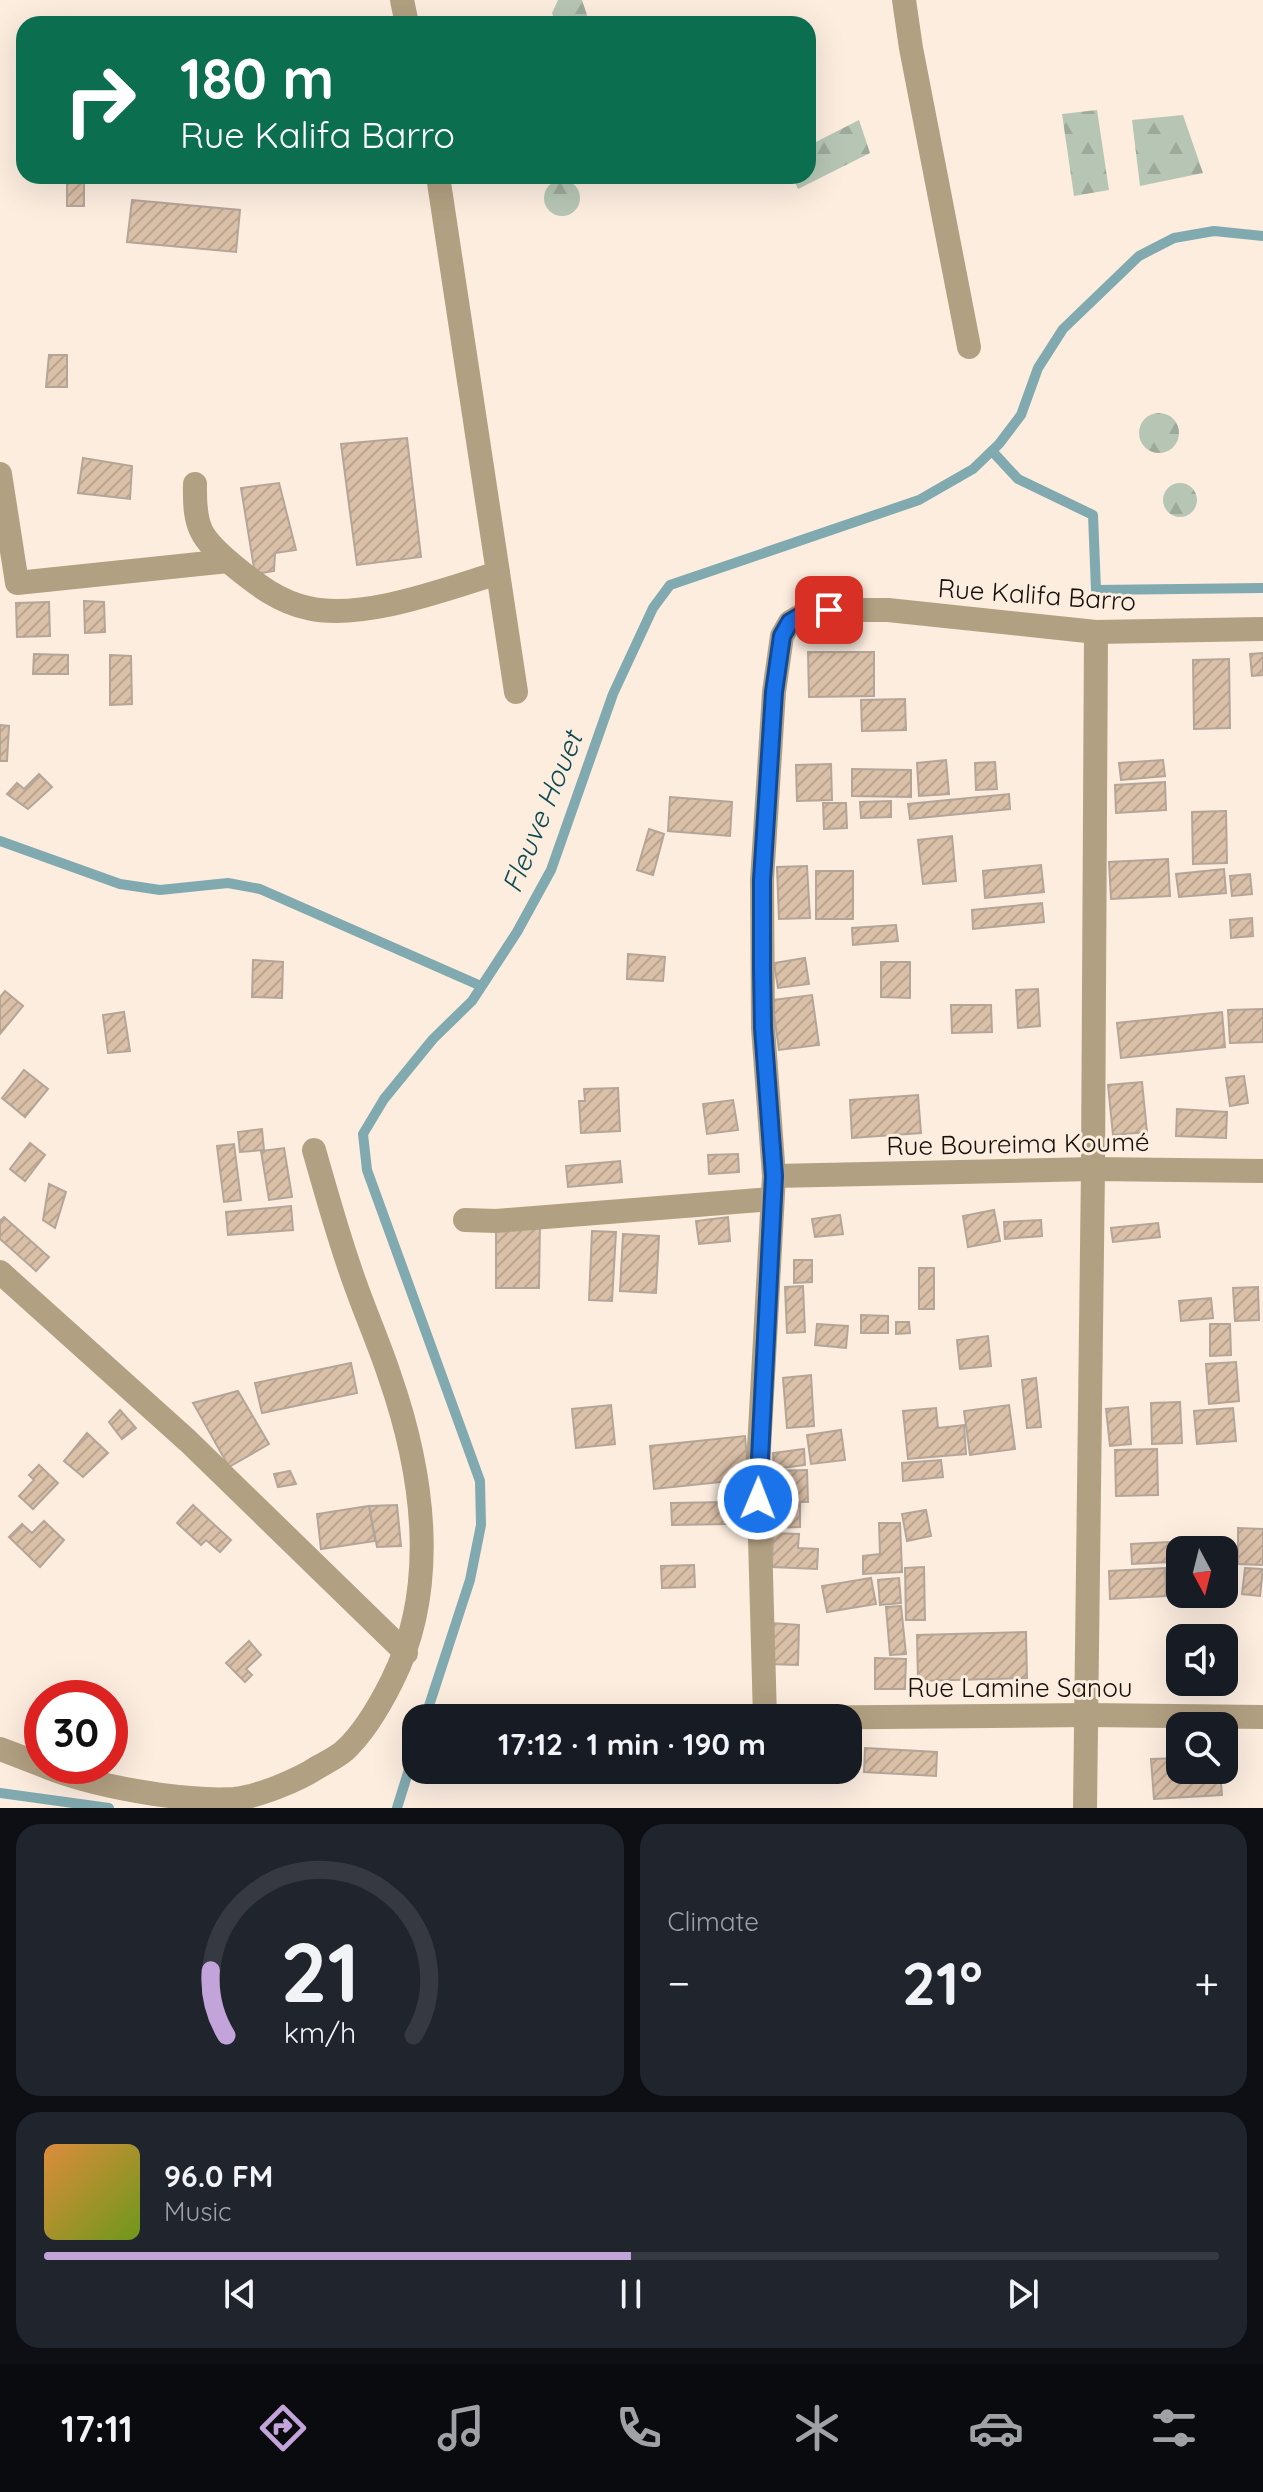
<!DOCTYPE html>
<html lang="en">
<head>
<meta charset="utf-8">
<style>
	:root { --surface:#171b24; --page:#20242c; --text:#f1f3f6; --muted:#9ea1a6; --line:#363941; --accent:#c3a4da }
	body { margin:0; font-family:Quicksand,sans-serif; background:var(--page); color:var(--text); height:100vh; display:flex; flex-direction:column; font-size:30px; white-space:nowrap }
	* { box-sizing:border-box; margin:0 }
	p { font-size:26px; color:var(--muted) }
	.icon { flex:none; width:44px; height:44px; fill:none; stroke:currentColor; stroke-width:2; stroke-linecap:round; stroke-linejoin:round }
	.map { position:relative; height:1808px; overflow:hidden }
	.drawer { display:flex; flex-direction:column; gap:16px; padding:16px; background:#0d0f14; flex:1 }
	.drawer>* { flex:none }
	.guide { position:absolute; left:16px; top:16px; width:800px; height:168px; border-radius:24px; box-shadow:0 8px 32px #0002; background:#0b6e4f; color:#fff; overflow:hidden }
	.needle { width:52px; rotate:173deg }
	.buttons { position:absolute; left:1166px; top:1536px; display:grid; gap:16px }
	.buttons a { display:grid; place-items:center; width:72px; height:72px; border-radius:16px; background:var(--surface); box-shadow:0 8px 32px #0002; font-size:40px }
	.speed { position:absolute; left:24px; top:1680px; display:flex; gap:16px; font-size:40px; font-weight:700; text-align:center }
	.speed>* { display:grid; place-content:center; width:104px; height:104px; border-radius:50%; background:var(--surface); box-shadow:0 8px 32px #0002; line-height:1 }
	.speed .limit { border:12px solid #d22; background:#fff; color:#111 }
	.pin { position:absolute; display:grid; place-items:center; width:68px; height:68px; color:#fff; margin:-34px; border-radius:16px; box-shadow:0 4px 12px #0006 }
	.me { position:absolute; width:88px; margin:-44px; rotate:1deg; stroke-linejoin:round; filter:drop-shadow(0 0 6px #0008) }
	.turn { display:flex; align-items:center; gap:28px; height:168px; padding:0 32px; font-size:36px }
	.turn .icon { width:104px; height:104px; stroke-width:2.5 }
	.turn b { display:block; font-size:56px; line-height:68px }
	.big { font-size:60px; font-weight:800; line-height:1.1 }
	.drawer .card { flex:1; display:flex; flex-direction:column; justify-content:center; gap:12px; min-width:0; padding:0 28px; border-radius:24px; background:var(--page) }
	.drawer .dial { align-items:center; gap:0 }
	.dial svg { height:208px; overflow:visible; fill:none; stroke:var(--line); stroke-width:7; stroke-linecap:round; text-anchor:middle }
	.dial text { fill:var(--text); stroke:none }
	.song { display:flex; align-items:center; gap:24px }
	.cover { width:96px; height:96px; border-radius:12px; background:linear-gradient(135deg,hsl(30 70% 55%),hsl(80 70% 35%)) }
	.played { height:8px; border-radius:4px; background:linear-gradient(90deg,var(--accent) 50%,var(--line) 50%) }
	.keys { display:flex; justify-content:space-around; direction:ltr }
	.heat { display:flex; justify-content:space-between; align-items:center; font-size:44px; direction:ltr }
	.drawer .tiles { flex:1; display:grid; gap:16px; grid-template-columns:1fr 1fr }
	.card:last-child { grid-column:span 2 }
	.trip { position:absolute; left:402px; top:1704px; width:460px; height:80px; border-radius:24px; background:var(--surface); box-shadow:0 8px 32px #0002; font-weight:800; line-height:80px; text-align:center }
	.dock { display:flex; height:128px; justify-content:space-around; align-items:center; background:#090b0e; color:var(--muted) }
	.dock .icon { width:56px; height:56px }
	.dock .selected { color:var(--accent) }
	.dock b { font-size:36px; color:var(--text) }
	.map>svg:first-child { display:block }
	.forest { fill:url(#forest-firs) }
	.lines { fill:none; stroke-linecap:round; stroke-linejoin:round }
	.stream { stroke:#81aab0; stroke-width:10 }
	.building { fill:url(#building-hatch); stroke:#b4a599; stroke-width:2 }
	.street { stroke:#b2a082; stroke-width:24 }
	.route-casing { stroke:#114b97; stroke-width:20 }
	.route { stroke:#1a73e8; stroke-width:14 }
	.labels { text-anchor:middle; stroke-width:6; stroke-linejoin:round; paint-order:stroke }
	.street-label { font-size:26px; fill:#16110c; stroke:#fceddf }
	.water-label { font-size:28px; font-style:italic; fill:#0d4b53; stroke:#fceddf }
</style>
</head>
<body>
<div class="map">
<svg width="1263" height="1808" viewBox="0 0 1263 1808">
	<defs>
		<pattern id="forest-firs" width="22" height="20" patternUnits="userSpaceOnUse" patternTransform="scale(2)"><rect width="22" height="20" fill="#b7c6b4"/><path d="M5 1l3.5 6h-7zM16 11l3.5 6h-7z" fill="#9da99a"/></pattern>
		<pattern id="building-hatch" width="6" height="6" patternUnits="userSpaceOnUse" patternTransform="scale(2)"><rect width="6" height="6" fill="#dbc0a8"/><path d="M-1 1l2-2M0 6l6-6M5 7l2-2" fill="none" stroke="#bba48f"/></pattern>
	</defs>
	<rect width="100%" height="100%" fill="#fceddf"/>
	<g class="forest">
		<polygon points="558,0 582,0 587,15 583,24 556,24 552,13"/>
		<polygon points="1097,110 1109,190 1074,196 1062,114"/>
		<polygon points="1183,115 1203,173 1140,186 1132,120"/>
		<polygon points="859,120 870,153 798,189 792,176 808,176 808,146"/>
		<circle cx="562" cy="198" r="18"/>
		<circle cx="1159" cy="433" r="20"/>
		<circle cx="1180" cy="500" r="17"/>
	</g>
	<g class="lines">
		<g class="stream">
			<polyline points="992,451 1018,479 1093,515 1096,590 1263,588"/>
			<polyline points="0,841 120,884 160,890 228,883 260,889 481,986"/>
			<polyline points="425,1718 470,1580 481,1525 480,1481 367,1170 363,1134 384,1099 433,1039 472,1001 517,932 551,870 613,694 653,608 670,585 919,500 973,469 999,444 1021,415 1038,368 1063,329 1139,256 1174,238 1214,231 1263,236"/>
			<polyline points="0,1793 109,1808"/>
			<polyline points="397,1808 416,1747"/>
		</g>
	</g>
	<g class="building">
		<rect x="67" y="176" width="17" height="30"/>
		<polygon points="132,200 240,210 236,252 127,242"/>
		<polygon points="49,355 67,355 67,387 46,387"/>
		<polygon points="407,438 421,557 357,565 341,444"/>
		<polygon points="83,458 132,466 130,499 78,493"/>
		<polygon points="279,483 296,550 275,553 274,571 255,574 241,488"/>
		<polygon points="84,601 104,602 105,632 85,633"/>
		<polygon points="49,602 50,636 17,637 16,603"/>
		<polygon points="808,652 874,652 874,696 809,697"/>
		<polygon points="1263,653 1263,675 1252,676 1250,654"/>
		<polygon points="34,654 68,655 68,674 33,674"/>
		<polygon points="110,655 131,656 132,704 110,705"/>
		<polygon points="1229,659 1230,728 1194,729 1193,660"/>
		<polygon points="905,699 906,730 862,731 861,700"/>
		<polygon points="0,725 9,726 7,761 0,761"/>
		<polygon points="946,760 949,794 919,796 917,763"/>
		<polygon points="1163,760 1165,776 1121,780 1119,763"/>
		<polygon points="995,762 997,789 976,790 975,763"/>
		<polygon points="831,764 832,800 797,801 796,765"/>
		<polygon points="852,769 911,770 911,797 852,796"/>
		<polygon points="39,774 52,787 28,809 7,794 17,783 24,789"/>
		<polygon points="1165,782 1166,810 1116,813 1115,785"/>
		<polygon points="1009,794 1010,809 910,819 908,804"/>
		<polygon points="670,797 732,802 730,836 668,831"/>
		<polygon points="891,801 891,817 861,818 860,802"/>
		<polygon points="823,803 846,803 847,828 824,829"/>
		<polygon points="1226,811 1227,863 1193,864 1192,812"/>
		<polygon points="649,829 664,834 653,875 637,870"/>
		<polygon points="952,836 956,881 923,884 918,840"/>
		<polygon points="1168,859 1170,896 1111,899 1109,862"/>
		<polygon points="1041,865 1044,892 985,898 983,871"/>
		<polygon points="807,866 810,918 779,919 777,867"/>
		<polygon points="1224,869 1226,893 1179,897 1176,874"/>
		<rect x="816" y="871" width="37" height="48"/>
		<polygon points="1250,874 1252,894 1232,896 1230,876"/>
		<polygon points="1042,903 1044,922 973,929 972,910"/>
		<polygon points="1252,918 1253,936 1231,938 1230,920"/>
		<polygon points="896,925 898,941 853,945 852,928"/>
		<polygon points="628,954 665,957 663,981 627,979"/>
		<polygon points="805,958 809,984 778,988 774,963"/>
		<polygon points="253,960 283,962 282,998 252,997"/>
		<polygon points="881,962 910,962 910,998 881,997"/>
		<polygon points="1038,989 1040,1026 1018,1028 1016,990"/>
		<polygon points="5,991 23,1006 0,1034 0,997"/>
		<polygon points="812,995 819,1045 779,1050 772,1000"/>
		<polygon points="951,1005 991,1005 992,1032 952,1033"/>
		<polygon points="1263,1009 1263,1042 1230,1043 1228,1010"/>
		<polygon points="124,1012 130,1051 108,1053 103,1015"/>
		<polygon points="1222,1012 1225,1047 1121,1058 1117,1023"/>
		<polygon points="24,1070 48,1089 25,1117 2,1098"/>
		<polygon points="1244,1076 1248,1103 1230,1106 1226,1078"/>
		<polygon points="1142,1082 1147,1132 1113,1135 1108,1085"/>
		<polygon points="618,1088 620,1131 581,1133 579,1101 585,1101 584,1089"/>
		<polygon points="918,1095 921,1133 852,1138 850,1100"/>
		<polygon points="733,1100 738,1130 707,1134 703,1104"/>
		<polygon points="1177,1109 1227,1112 1226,1138 1176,1136"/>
		<polygon points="262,1129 264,1150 240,1152 238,1132"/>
		<polygon points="30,1143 45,1155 25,1181 10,1169"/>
		<polygon points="234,1144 241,1200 224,1202 217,1146"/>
		<polygon points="284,1148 292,1197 269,1200 261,1151"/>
		<polygon points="738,1154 739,1172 709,1174 708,1155"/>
		<polygon points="620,1161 622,1182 568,1187 566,1166"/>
		<polygon points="49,1184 66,1192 55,1228 43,1220"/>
		<polygon points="291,1206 293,1230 228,1235 226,1212"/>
		<polygon points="994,1210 1000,1241 968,1247 963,1216"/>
		<polygon points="840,1215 843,1234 815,1237 812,1219"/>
		<polygon points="4,1217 49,1257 36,1271 0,1239 0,1221"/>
		<polygon points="728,1217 730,1241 699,1244 696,1221"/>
		<polygon points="1041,1220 1042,1236 1005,1239 1004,1222"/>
		<polygon points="496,1221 540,1221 539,1288 496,1288"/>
		<polygon points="1158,1223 1160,1237 1113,1242 1111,1228"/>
		<polygon points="592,1231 616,1232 612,1301 589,1300"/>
		<polygon points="623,1234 659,1236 656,1293 620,1291"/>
		<polygon points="794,1260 812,1260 812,1282 794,1283"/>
		<rect x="919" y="1268" width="15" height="41"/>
		<polygon points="803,1286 805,1332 787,1333 785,1287"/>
		<polygon points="1258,1287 1259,1320 1235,1321 1233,1288"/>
		<polygon points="1211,1298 1213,1318 1181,1321 1179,1301"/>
		<polygon points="861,1315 888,1316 888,1333 861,1333"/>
		<polygon points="896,1322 909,1322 910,1333 896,1334"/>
		<polygon points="817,1324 848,1326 846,1348 815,1345"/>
		<polygon points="1210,1324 1230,1324 1231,1355 1210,1356"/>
		<polygon points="988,1336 991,1366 960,1369 957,1340"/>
		<polygon points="1236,1362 1239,1401 1209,1404 1206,1364"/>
		<polygon points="351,1363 357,1393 262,1413 255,1383"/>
		<polygon points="811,1375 814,1426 787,1428 783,1378"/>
		<polygon points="1036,1378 1041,1427 1027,1428 1022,1380"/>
		<polygon points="238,1391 269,1444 229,1467 193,1403"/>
		<polygon points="1180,1402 1182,1443 1152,1444 1151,1403"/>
		<polygon points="611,1405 615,1444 576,1448 572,1409"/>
		<polygon points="1009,1405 1015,1449 970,1455 964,1411"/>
		<polygon points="1128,1407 1131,1444 1110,1446 1106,1409"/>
		<polygon points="936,1408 938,1428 964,1425 966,1454 908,1459 903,1411"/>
		<polygon points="1233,1408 1236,1441 1197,1444 1194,1411"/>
		<polygon points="120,1410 136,1428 122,1439 109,1422"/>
		<polygon points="841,1430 845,1460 811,1464 807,1435"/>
		<polygon points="87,1433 108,1453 83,1477 64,1461"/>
		<polygon points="745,1436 749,1479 654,1489 650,1446"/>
		<polygon points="804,1449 805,1465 774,1469 773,1453"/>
		<polygon points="1157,1449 1158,1495 1116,1496 1115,1450"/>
		<polygon points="941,1460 943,1477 903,1481 902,1463"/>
		<polygon points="39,1465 58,1483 33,1509 19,1496 34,1480 29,1475"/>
		<polygon points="807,1470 808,1502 800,1502 800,1527 772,1528 770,1471"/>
		<polygon points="290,1471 296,1484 278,1487 274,1474"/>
		<polygon points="729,1502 729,1524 672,1525 671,1503"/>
		<polygon points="193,1505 231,1540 220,1552 206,1540 201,1545 177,1523"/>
		<polygon points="397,1505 401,1546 377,1547 369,1506"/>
		<polygon points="369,1506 375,1541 321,1549 317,1514"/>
		<polygon points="926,1510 931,1536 907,1541 902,1514"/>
		<polygon points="44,1521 64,1540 40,1567 9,1537 22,1524 32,1533"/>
		<polygon points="879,1523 900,1523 902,1572 863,1574 863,1556 880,1554"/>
		<polygon points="1238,1528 1263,1529 1263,1565 1238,1564"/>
		<polygon points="773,1533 799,1534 798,1548 818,1549 817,1569 772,1567"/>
		<polygon points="1169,1542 1170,1562 1132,1564 1131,1544"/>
		<polygon points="694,1565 695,1587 662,1588 661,1566"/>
		<polygon points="924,1567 925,1620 906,1620 905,1568"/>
		<polygon points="1224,1567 1233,1567 1234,1598 1193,1599 1192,1594 1224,1594"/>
		<polygon points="1165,1568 1166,1596 1110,1599 1109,1571"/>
		<polygon points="1245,1568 1263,1569 1260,1596 1242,1594"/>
		<polygon points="871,1578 876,1604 827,1612 822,1586"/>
		<polygon points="899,1578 901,1603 880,1605 878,1580"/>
		<polygon points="901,1606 906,1654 890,1655 886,1607"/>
		<polygon points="771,1623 799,1625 798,1665 769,1664"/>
		<polygon points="1026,1632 1027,1678 918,1681 917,1635"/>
		<polygon points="249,1641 261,1655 246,1669 252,1675 245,1682 226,1663"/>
		<polygon points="875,1658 906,1659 905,1689 875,1689"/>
		<polygon points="865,1748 937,1752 936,1776 864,1772"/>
		<polygon points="1180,1758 1180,1770 1220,1770 1222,1795 1154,1799 1151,1759"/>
	</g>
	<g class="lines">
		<g class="street">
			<polyline points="402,0 407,24"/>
			<polyline points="904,0 911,48 969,347"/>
			<polyline points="438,176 516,692"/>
			<polyline points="0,474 17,583 228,561"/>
			<path d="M195,484C194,528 200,538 234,566C256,584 279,602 308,608C362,621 446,589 498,573"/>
			<polyline points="774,1176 1093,1169 1263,1171"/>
			<polyline points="465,1220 496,1221 772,1199"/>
			<polyline points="0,1272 188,1441 406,1653"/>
			<polyline points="765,1718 758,1467 774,1176 763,1028 762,880 774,692 782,636 790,622 807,612 829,610 888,610 1096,632 1263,629"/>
			<polyline points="777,1718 1088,1715 1263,1717"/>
			<polyline points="0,1749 42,1765"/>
			<path d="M44,1766C93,1786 180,1802 234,1799C257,1797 299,1780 318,1767C327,1762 337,1757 344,1751C364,1733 380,1705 392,1681C440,1586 423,1471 389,1374C377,1338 361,1303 349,1266C336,1228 325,1189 314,1150"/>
			<polyline points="1085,1808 1093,1169 1096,632"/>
		</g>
	</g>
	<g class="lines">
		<g class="route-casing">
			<polyline id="route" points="758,1499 774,1176 763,1028 762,968 762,880 774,692 782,636 790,622 807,612 829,610"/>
		</g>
		<use href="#route" class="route"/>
	</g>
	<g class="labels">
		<g class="street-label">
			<text transform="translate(1037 595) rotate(4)" y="9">Rue Kalifa Barro</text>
			<text transform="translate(1018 1144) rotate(-1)" y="9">Rue Boureima Koumé</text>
			<text x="1020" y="1697">Rue Lamine Sanou</text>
		</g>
		<g class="water-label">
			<text transform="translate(542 812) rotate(-68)" y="10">Fleuve Houet</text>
		</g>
	</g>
</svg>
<div class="buttons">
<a><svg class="needle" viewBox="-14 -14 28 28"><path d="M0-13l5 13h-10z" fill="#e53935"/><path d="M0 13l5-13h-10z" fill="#9ea1a6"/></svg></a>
<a><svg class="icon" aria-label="sound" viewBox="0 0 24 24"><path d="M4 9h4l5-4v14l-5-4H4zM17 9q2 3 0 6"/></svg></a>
<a><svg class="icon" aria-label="search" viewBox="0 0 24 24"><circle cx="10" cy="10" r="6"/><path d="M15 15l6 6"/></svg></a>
</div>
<div class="speed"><div class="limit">30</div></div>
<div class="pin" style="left:829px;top:610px;background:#d93025"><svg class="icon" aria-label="arrive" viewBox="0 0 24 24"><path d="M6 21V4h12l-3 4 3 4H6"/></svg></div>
<svg class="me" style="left:758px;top:1499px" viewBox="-20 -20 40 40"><circle r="17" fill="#1a73e8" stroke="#fff" stroke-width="3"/><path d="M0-11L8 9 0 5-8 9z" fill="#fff"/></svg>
<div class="trip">17:12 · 1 min · 190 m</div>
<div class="guide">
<div class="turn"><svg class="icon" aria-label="right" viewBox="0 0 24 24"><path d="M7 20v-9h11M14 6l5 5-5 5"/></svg><div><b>180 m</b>Rue Kalifa Barro</div></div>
</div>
</div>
<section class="drawer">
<div class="tiles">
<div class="card dial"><svg viewBox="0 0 100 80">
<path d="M14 69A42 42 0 1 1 86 69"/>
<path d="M14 69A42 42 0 0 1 8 44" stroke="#c3a4da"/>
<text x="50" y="56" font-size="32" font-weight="700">21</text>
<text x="50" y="72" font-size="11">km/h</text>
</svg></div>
<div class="card"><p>Climate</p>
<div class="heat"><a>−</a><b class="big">21°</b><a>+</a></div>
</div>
<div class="card">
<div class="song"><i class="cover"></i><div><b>96.0 FM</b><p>Music</p></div></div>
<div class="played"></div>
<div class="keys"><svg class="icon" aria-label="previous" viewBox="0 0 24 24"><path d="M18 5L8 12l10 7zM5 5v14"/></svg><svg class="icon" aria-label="pause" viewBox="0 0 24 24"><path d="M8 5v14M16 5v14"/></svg><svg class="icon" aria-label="next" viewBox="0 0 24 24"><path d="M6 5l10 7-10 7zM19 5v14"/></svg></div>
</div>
</div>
</section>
<nav class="dock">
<b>17:11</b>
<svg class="icon selected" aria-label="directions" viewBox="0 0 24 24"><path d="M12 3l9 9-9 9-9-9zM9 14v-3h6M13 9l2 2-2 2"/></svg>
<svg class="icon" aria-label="music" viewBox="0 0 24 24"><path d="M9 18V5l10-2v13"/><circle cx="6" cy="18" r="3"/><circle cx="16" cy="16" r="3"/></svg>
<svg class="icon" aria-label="phone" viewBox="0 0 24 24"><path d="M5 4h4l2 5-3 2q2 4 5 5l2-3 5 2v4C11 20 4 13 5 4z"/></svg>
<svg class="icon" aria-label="climate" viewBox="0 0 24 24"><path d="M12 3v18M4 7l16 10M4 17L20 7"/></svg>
<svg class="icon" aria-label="car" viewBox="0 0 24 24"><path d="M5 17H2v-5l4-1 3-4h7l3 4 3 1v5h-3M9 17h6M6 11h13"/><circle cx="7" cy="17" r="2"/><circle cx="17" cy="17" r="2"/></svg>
<svg class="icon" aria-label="filters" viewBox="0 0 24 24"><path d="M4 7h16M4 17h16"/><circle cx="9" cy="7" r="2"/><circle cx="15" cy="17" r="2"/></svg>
</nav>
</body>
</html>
